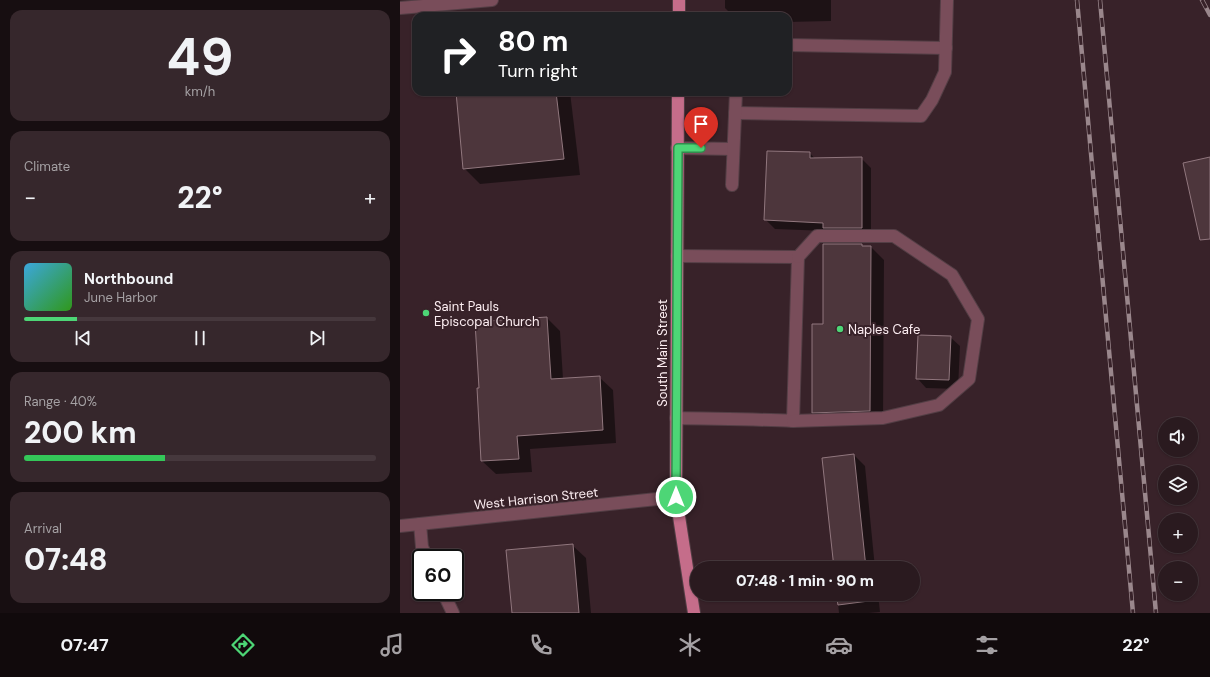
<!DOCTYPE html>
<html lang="en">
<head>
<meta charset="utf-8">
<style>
	:root { --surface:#2a1a1f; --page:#36272c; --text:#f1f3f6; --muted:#a5a1a4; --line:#46383d; --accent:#4dd676 }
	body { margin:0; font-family:"DM Sans",sans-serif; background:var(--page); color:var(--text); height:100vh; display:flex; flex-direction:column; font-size:15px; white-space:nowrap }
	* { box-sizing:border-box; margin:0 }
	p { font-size:13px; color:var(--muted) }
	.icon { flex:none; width:22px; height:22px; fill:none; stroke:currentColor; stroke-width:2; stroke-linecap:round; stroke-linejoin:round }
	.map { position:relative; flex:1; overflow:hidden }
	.drawer { display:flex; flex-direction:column; gap:10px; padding:10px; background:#170e11; width:400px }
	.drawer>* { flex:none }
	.top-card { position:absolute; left:12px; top:12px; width:380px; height:84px; border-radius:12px; box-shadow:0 1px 3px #0004,0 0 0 1px var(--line); background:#202124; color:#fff; overflow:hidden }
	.tools { position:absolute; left:758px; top:417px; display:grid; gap:8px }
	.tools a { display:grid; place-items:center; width:40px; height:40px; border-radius:50%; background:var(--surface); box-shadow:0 1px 3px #0004,0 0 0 1px var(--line); font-size:20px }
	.speed { position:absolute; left:12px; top:549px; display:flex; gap:8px; font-size:20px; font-weight:700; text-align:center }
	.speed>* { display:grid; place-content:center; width:52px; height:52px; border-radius:50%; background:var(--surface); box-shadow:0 1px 3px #0004,0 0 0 1px var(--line); line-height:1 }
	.speed .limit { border:2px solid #111; border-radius:6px; background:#fff; color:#111 }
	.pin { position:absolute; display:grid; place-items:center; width:34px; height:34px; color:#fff; margin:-41px -17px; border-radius:50% 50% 50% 0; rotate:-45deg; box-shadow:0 0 4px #0007 }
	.pin .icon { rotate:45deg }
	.me { position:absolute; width:44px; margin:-22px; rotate:0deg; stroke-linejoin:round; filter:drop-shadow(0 0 3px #0008) }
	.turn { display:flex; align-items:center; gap:14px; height:84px; padding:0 20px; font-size:18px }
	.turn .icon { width:52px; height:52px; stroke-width:2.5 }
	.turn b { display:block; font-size:28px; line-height:34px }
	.big { font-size:30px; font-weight:800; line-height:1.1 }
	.drawer .card { flex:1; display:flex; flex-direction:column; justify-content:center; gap:6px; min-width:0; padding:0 14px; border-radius:12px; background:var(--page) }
	.drawer .dial { align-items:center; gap:0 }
	.dial b { font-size:52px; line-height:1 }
	.song { display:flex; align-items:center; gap:12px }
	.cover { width:48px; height:48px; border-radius:6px; background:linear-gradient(135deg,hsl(200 70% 55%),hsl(110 70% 35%)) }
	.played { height:4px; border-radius:2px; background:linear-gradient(90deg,var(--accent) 15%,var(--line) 15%) }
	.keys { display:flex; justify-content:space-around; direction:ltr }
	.heat { display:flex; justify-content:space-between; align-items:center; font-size:22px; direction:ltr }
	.charge { height:6px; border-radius:3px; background:linear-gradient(90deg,#34c759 40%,var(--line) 0) }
	.trip { position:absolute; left:290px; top:561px; width:230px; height:40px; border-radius:20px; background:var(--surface); box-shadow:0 1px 3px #0004,0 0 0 1px var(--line); font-weight:800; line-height:40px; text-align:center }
	.menu { display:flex; height:64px; justify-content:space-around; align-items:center; background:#110a0c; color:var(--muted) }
	.menu .icon { width:28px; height:28px }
	.menu .selected { color:var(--accent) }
	.menu b { font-size:18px; color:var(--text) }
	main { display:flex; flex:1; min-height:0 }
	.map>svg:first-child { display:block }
	.shadow { fill:#0007 }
	.building { fill:#4d363c; stroke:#91777e }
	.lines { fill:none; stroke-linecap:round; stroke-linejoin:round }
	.service-casing { stroke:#533e45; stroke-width:14 }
	.minor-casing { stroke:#533e45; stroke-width:14 }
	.primary-casing { stroke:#533e45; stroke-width:14 }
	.service { stroke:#794d5a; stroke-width:12 }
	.minor { stroke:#794d5a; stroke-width:12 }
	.primary { stroke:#c56d8a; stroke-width:12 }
	.rail-casing { stroke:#9a878c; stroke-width:4.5 }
	.rail { stroke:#382229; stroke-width:3; stroke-dasharray:9; stroke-linecap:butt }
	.route-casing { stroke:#328b4d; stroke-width:10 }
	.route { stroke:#4dd676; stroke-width:7 }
	.poi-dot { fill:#4dd676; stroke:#382229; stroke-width:1.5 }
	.labels { text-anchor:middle; stroke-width:4; stroke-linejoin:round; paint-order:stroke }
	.poi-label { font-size:13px; fill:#fcedf1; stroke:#382229; text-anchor:start }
	.street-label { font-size:13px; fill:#fcedf1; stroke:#382229 }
</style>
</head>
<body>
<main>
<section class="drawer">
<div class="card dial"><b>49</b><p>km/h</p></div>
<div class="card"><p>Climate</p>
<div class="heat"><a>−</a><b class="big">22°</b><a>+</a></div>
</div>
<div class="card">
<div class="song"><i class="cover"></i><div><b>Northbound</b><p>June Harbor</p></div></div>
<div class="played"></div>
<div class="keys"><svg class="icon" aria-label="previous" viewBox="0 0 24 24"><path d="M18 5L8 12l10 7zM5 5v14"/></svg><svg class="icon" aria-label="pause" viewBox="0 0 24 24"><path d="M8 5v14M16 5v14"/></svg><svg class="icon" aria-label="next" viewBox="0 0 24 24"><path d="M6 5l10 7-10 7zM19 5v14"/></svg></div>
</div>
<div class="card"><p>Range · 40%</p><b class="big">200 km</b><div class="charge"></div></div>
<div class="card"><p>Arrival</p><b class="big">07:48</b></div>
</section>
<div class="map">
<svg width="810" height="613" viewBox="0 0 810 613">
	<rect width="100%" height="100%" fill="#382229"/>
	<g class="shadow">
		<polygon points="325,0 431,0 431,21 388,22 388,16 333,16 325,8"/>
		<polygon points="57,92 170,92 180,175 80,184 64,168"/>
		<polygon points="410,153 415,159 461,158 471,168 471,237 427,231 375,229 365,219"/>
		<polygon points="461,244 464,247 471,247 484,260 483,424 426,426 413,412 424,325"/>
		<polygon points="147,318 160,331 163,379 199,377 213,390 216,443 130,449 132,472 96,474 82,461 78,389 80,389"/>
		<polygon points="550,337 560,346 558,389 526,388 517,378"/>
		<polygon points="454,455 465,466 475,568 435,568"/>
		<polygon points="172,545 186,558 191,613 113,613"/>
		<polygon points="437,594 478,594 480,612 469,613 439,613"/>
	</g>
	<g class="building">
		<polygon points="56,92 156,92 164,159 63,169"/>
		<polygon points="367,151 410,152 410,158 462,157 462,228 423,228 423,223 364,220"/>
		<polygon points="810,157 810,239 800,240 783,163"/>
		<polygon points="423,244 462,244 462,246 471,246 470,411 412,413 412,324 423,324"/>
		<polygon points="147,317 151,379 200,376 203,430 117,436 119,459 81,461 77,388 79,388 75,322"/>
		<polygon points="518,335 551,336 549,380 516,379"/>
		<polygon points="454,454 466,568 434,568 422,458"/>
		<polygon points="173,544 179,613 112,613 106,550"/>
		<polygon points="436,594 468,594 469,601 438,605"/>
	</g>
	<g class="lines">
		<g class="service-casing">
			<g id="service">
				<polyline points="388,45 546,48"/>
				<polyline points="335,113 521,116 532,100 545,72 547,0"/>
				<polyline points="277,148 333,149"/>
				<polyline points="332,185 336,92"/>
				<path d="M276,418C315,419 354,419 393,421L398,257L277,256"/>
				<polyline points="393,421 483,418 539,405 569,379 578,319 552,275 494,236 417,236 398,257"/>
				<polyline points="20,524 22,547 27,558"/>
				<polyline points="43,592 53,613"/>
			</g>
		</g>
		<g class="minor-casing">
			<g id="minor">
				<polyline points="0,8 92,0"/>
				<polyline points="0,526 276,497"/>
			</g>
		</g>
		<g class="primary-casing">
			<g id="primary">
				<polyline points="279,16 279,0"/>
				<polyline points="278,92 276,497 294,613"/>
			</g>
		</g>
		<use href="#service" class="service"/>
		<use href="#minor" class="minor"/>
		<use href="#primary" class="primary"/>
		<g class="rail-casing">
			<g id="rail">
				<polyline points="677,0 733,613"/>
				<polyline points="700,0 756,613"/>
				<polyline points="802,0 810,15"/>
			</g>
		</g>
		<use href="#rail" class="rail"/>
	</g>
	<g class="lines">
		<g class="route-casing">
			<polyline id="route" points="276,497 278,148 301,148"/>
		</g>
		<use href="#route" class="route"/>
	</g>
	<g class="poi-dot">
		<circle cx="26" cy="313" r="4"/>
		<circle cx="440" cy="329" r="4"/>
	</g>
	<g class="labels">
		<g class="poi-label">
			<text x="34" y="311">Saint Pauls<tspan x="34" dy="15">Episcopal Church</tspan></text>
			<text x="448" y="334">Naples Cafe</text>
		</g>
		<g class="street-label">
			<text transform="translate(262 353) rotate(-90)" y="5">South Main Street</text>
			<text transform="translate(136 498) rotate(-6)" y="5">West Harrison Street</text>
		</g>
	</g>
</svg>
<div class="tools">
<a><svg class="icon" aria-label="sound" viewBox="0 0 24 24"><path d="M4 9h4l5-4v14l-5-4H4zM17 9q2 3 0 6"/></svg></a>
<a><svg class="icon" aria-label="layers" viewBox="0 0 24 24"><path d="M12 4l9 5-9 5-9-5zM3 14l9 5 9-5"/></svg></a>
<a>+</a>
<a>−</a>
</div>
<div class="speed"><div class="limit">60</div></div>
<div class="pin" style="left:301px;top:148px;background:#d93025"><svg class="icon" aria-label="arrive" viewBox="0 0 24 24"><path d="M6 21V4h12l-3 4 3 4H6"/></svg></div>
<svg class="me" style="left:276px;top:497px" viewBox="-20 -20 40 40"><circle r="17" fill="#4dd676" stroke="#fff" stroke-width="3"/><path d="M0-11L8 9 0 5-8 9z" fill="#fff"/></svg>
<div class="trip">07:48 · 1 min · 90 m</div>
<div class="top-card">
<div class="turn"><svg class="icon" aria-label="right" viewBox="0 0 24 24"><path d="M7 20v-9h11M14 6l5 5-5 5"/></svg><div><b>80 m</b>Turn right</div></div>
</div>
</div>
</main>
<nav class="menu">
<b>07:47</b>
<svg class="icon selected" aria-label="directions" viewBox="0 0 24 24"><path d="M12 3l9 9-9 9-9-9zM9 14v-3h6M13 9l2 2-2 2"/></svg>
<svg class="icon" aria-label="music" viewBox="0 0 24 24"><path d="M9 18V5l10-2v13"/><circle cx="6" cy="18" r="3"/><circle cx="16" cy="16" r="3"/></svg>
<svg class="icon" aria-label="phone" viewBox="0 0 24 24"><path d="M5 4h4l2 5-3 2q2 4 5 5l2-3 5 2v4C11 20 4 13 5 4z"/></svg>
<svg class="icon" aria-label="climate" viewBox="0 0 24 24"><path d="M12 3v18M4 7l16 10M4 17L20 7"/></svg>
<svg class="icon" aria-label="car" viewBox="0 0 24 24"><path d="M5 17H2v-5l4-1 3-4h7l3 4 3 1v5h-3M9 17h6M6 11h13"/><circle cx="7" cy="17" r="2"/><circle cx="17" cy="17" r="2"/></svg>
<svg class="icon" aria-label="filters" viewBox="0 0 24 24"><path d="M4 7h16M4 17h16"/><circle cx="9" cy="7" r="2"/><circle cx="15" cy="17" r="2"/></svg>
<b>22°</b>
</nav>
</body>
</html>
